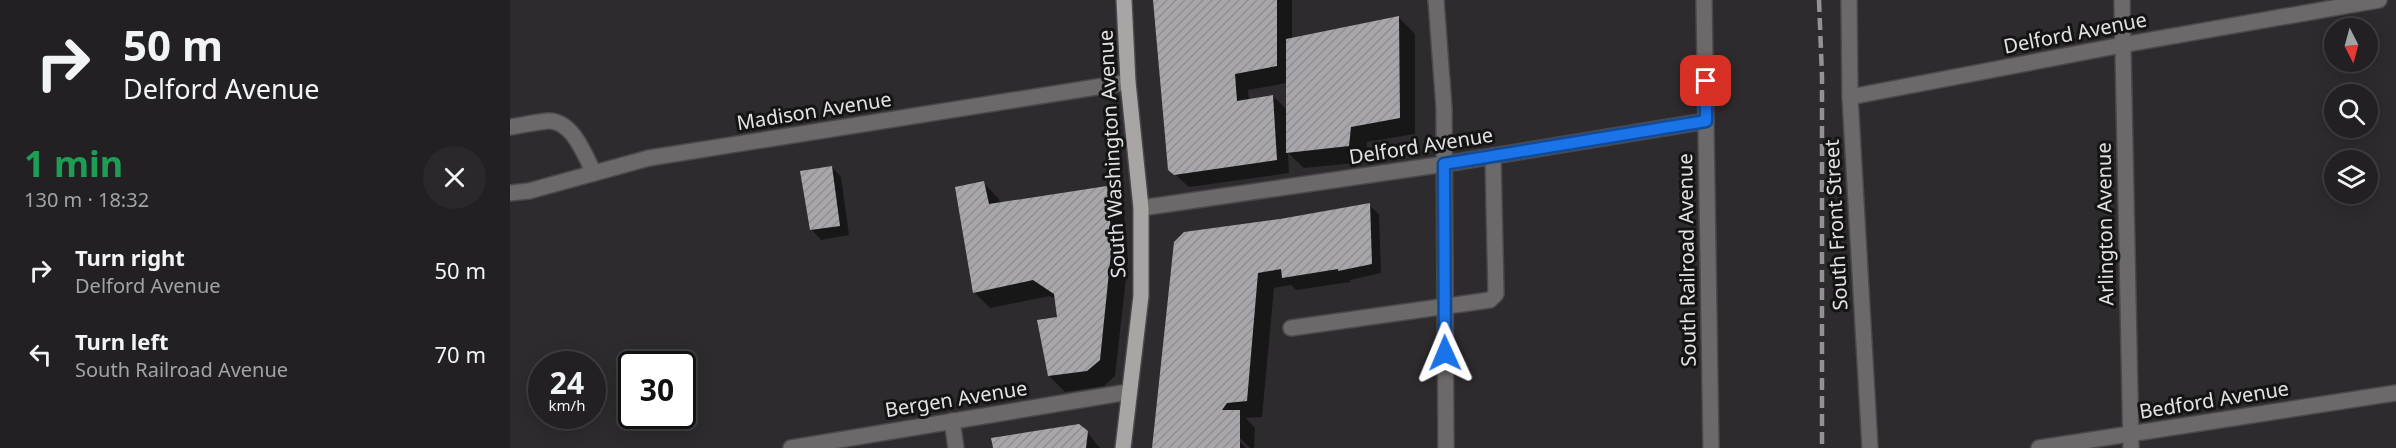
<!DOCTYPE html>
<meta charset="utf-8">
<style>
:root{--surface:#222022;--page:#2a282a;--text:#f1f3f6;--muted:#a2a3a5;--line:#3f3e40}
body{margin:0;font-family:"Noto Sans",sans-serif;background:var(--page);color:var(--text);height:100vh;display:flex;flex-direction:column;font-size:22px;white-space:nowrap}
*{box-sizing:border-box;margin:0}
p{font-size:20px;color:var(--muted)}
.icon{flex:none;width:33px;height:33px;fill:none;stroke:currentColor;stroke-width:2;stroke-linecap:round;stroke-linejoin:round}
.map{position:relative;flex:1;overflow:hidden}
.side{display:flex;flex-direction:column;background:var(--surface);width:510px}
.side>*{flex:none}
.banner{background:#222022;color:var(--text);overflow:hidden}
.needle{width:39px;rotate:174deg}
.tools{position:absolute;left:1814px;top:18px;display:grid;gap:12px}
.tools a{display:grid;place-items:center;width:54px;height:54px;border-radius:50%;background:var(--surface);box-shadow:0 3px 15px #0003,0 0 0 2px var(--line);font-size:30px}
.speed{position:absolute;left:18px;top:351px;display:flex;gap:12px;font-size:30px;font-weight:700;text-align:center}
.speed>*{display:grid;place-content:center;width:78px;height:78px;border-radius:50%;background:var(--surface);box-shadow:0 3px 15px #0003,0 0 0 2px var(--line);line-height:1}
.speed small{font-size:15px;font-weight:400}
.speed .limit{border:3px solid #111;border-radius:9px;background:#fff;color:#111}
.pin{position:absolute;display:grid;place-items:center;width:51px;height:51px;color:#fff;margin:-26px;border-radius:12px;box-shadow:0 3px 9px #0006}
.me{position:absolute;width:66px;margin:-33px;rotate:359deg;stroke-linejoin:round;filter:drop-shadow(0 0 4px #0008)}
.turn{display:flex;align-items:center;gap:21px;height:126px;padding:0 24px;font-size:27px}
.turn .icon{width:78px;height:78px;stroke-width:2.5}
.turn b{display:block;font-size:42px;line-height:51px}
.round{display:grid;place-items:center;flex:none;width:63px;height:63px;border-radius:32px;background:var(--page)}
.overview{display:flex;align-items:center;justify-content:space-between;height:102px;padding:0 24px}
h1{font-size:36px;font-weight:700;line-height:45px;color:#1e9e55}
ul{padding:0;list-style:none}
li{display:flex;align-items:center;gap:18px;height:84px;padding:0 24px}
li div{flex:1}
li b{display:block;font-size:22px}
li em{font-style:normal}
main{display:flex;flex:1;min-height:0}
.map>svg:first-child{display:block}
.shadow{fill:#0007;fill-rule:evenodd}
.building{fill:url(#building-hatch)}
.lines{fill:none;stroke-linecap:round;stroke-linejoin:round}
.service-casing{stroke:#4b484b;stroke-width:18}
.minor-casing{stroke:#4b484b;stroke-width:18}
.primary-casing{stroke:#4b484b;stroke-width:18}
.service{stroke:#6b6969;stroke-width:15}
.minor{stroke:#6b6969;stroke-width:15}
.primary{stroke:#aaa5a5;stroke-width:15}
.rail{stroke:#949194;stroke-width:4.5;stroke-dasharray:12 6;stroke-linecap:butt}
.route-casing{stroke:#114b97;stroke-width:15}
.route{stroke:#1a73e8;stroke-width:10}
.labels{text-anchor:middle;stroke-width:6;stroke-linejoin:round;paint-order:stroke}
.street-label{font-size:20px;fill:#e3e1e4;stroke:#151415}
</style>
<main>
<section class="side">
<div class="banner">
<div class="turn"><svg class="icon" aria-label="right" viewBox="0 0 24 24"><path d="M7 20v-9h11M14 6l5 5-5 5"/></svg><div><b>50 m</b>Delford Avenue</div></div>
</div>
<div class="overview"><div><h1>1 min</h1><p>130 m · 18:32</p></div><a class="round"><svg class="icon" aria-label="close" viewBox="0 0 24 24"><path d="M6 6l12 12M18 6L6 18"/></svg></a></div>
<ul>
<li><svg class="icon" aria-label="right" viewBox="0 0 24 24"><path d="M7 20v-9h11M14 6l5 5-5 5"/></svg><div><b>Turn right</b><p>Delford Avenue</p></div><em>50 m</em></li>
<li><svg class="icon" aria-label="left" viewBox="0 0 24 24"><path d="M17 20v-9H6M10 6l-5 5 5 5"/></svg><div><b>Turn left</b><p>South Railroad Avenue</p></div><em>70 m</em></li>
</ul>
</section>
<div class="map">
<svg width="1886" height="448" viewBox="0 0 1886 448">
<defs>
<pattern id="building-hatch" width="6" height="6" patternUnits="userSpaceOnUse" patternTransform="scale(1.5)"><rect width="6" height="6" fill="#a8a6aa"/><path d="M-1 1l2-2M0 6l6-6M5 7l2-2" fill="none" stroke="#8f8e90"/></pattern>
</defs>
<rect width="100%" height="100%" fill="#2e2b2e"/>
<g class="shadow">
<path d="M645,0H782V39L889,18L905,34V134L857,142L855,162L794,168L778,153L779,173L679,187L660,170ZM777,83L778,111L763,96L739,100L738,90Z"/>
<path d="M322,167L331,177L339,235L311,240L302,230Z"/>
<path d="M473,182L489,199L490,204L597,188L613,204L618,260L605,376L594,386L555,392L539,376L548,318L547,300L540,296L480,308L464,292Z"/>
<path d="M859,205L869,214L871,273L840,280V282L786,290L781,285L764,288L752,417L736,418L745,428L744,448H740L724,432L722,434L736,448H644L772,221Z"/>
<path d="M577,432L590,448H484Z"/>
</g>
<g class="building">
<path d="M643,0H767V66L725,74L727,101L763,95L767,160L664,175L658,170Z"/>
<path d="M889,16L890,118L841,127L839,146L776,153V39Z"/>
<path d="M322,166L330,226L300,230L290,171Z"/>
<path d="M474,181L479,204L597,186L602,243L590,360L577,371L538,376L527,320L547,317L544,294L523,280L463,293L445,187Z"/>
<path d="M860,203L862,264L828,271V269L772,278L771,269L748,273L737,401L717,403L712,410H730V448H642L664,242L674,232L770,219Z"/>
<path d="M569,424L578,431L576,448H483L481,438Z"/>
</g>
<g class="lines">
<g class="service-casing">
<g id="service">
<path d="M0,127C13,125 26,122 38,121C63,120 75,156 84,173"/>
<path d="M781,328L980,300L986,294L983,156"/>
<path d="M442,421L446,448"/>
</g>
</g>
<g class="minor-casing">
<g id="minor">
<path d="M926,0L934,108L936,448"/>
<path d="M1194,0L1201,448"/>
<path d="M1339,0L1340,97L1360,448"/>
<path d="M1612,0L1621,448"/>
<path d="M1340,97L1612,45L1869,0"/>
<path d="M0,193L19,191L139,158L618,82"/>
<path d="M631,208L935,164L1196,121"/>
<path d="M281,448L618,392"/>
<path d="M1529,448L1886,393"/>
</g>
</g>
<g class="primary-casing">
<path id="primary" d="M613,448L631,296V208L618,82L614,0"/>
</g>
<use href="#service" class="service"/>
<use href="#minor" class="minor"/>
<use href="#primary" class="primary"/>
<path class="rail" d="M1309,0L1312,76V448"/>
</g>
<g class="lines">
<g class="route-casing">
<path id="route" d="M935,353L934,164L1196,121V81"/>
</g>
<use href="#route" class="route"/>
</g>
<g class="labels">
<g class="street-label">
<text transform="translate(1565 33) rotate(-11)" y="7">Delford Avenue</text>
<text transform="translate(304 111) rotate(-9)" y="7">Madison Avenue</text>
<text transform="translate(911 146) rotate(-9)" y="7">Delford Avenue</text>
<text transform="translate(602 154) rotate(-93)" y="7">South Washington Avenue</text>
<text transform="translate(1595 224) rotate(-91)" y="7">Arlington Avenue</text>
<text transform="translate(1326 225) rotate(-93)" y="7">South Front Street</text>
<text transform="translate(1177 260) rotate(-91)" y="7">South Railroad Avenue</text>
<text transform="translate(446 399) rotate(-9)" y="7">Bergen Avenue</text>
<text transform="translate(1704 400) rotate(-9)" y="7">Bedford Avenue</text>
</g>
</g>
</svg>
<div class="tools">
<a><svg class="needle" viewBox="-14 -14 28 28"><path d="M0-13l5 13h-10z" fill="#e53935"/><path d="M0 13l5-13h-10z" fill="#a2a3a5"/></svg></a>
<a><svg class="icon" aria-label="search" viewBox="0 0 24 24"><circle cx="10" cy="10" r="6"/><path d="M15 15l6 6"/></svg></a>
<a><svg class="icon" aria-label="layers" viewBox="0 0 24 24"><path d="M12 4l9 5-9 5-9-5zM3 14l9 5 9-5"/></svg></a>
</div>
<div class="speed"><div>24<small>km/h</small></div><div class="limit">30</div></div>
<div class="pin" style="left:1196px;top:81px;background:#d93025"><svg class="icon" aria-label="arrive" viewBox="0 0 24 24"><path d="M6 21V4h12l-3 4 3 4H6"/></svg></div>
<svg class="me" style="left:935px;top:353px" viewBox="-20 -20 40 40"><path d="M0-17L14 15 0 8-14 15z" fill="#1a73e8" stroke="#fff" stroke-width="4"/></svg>
</div>
</main>
